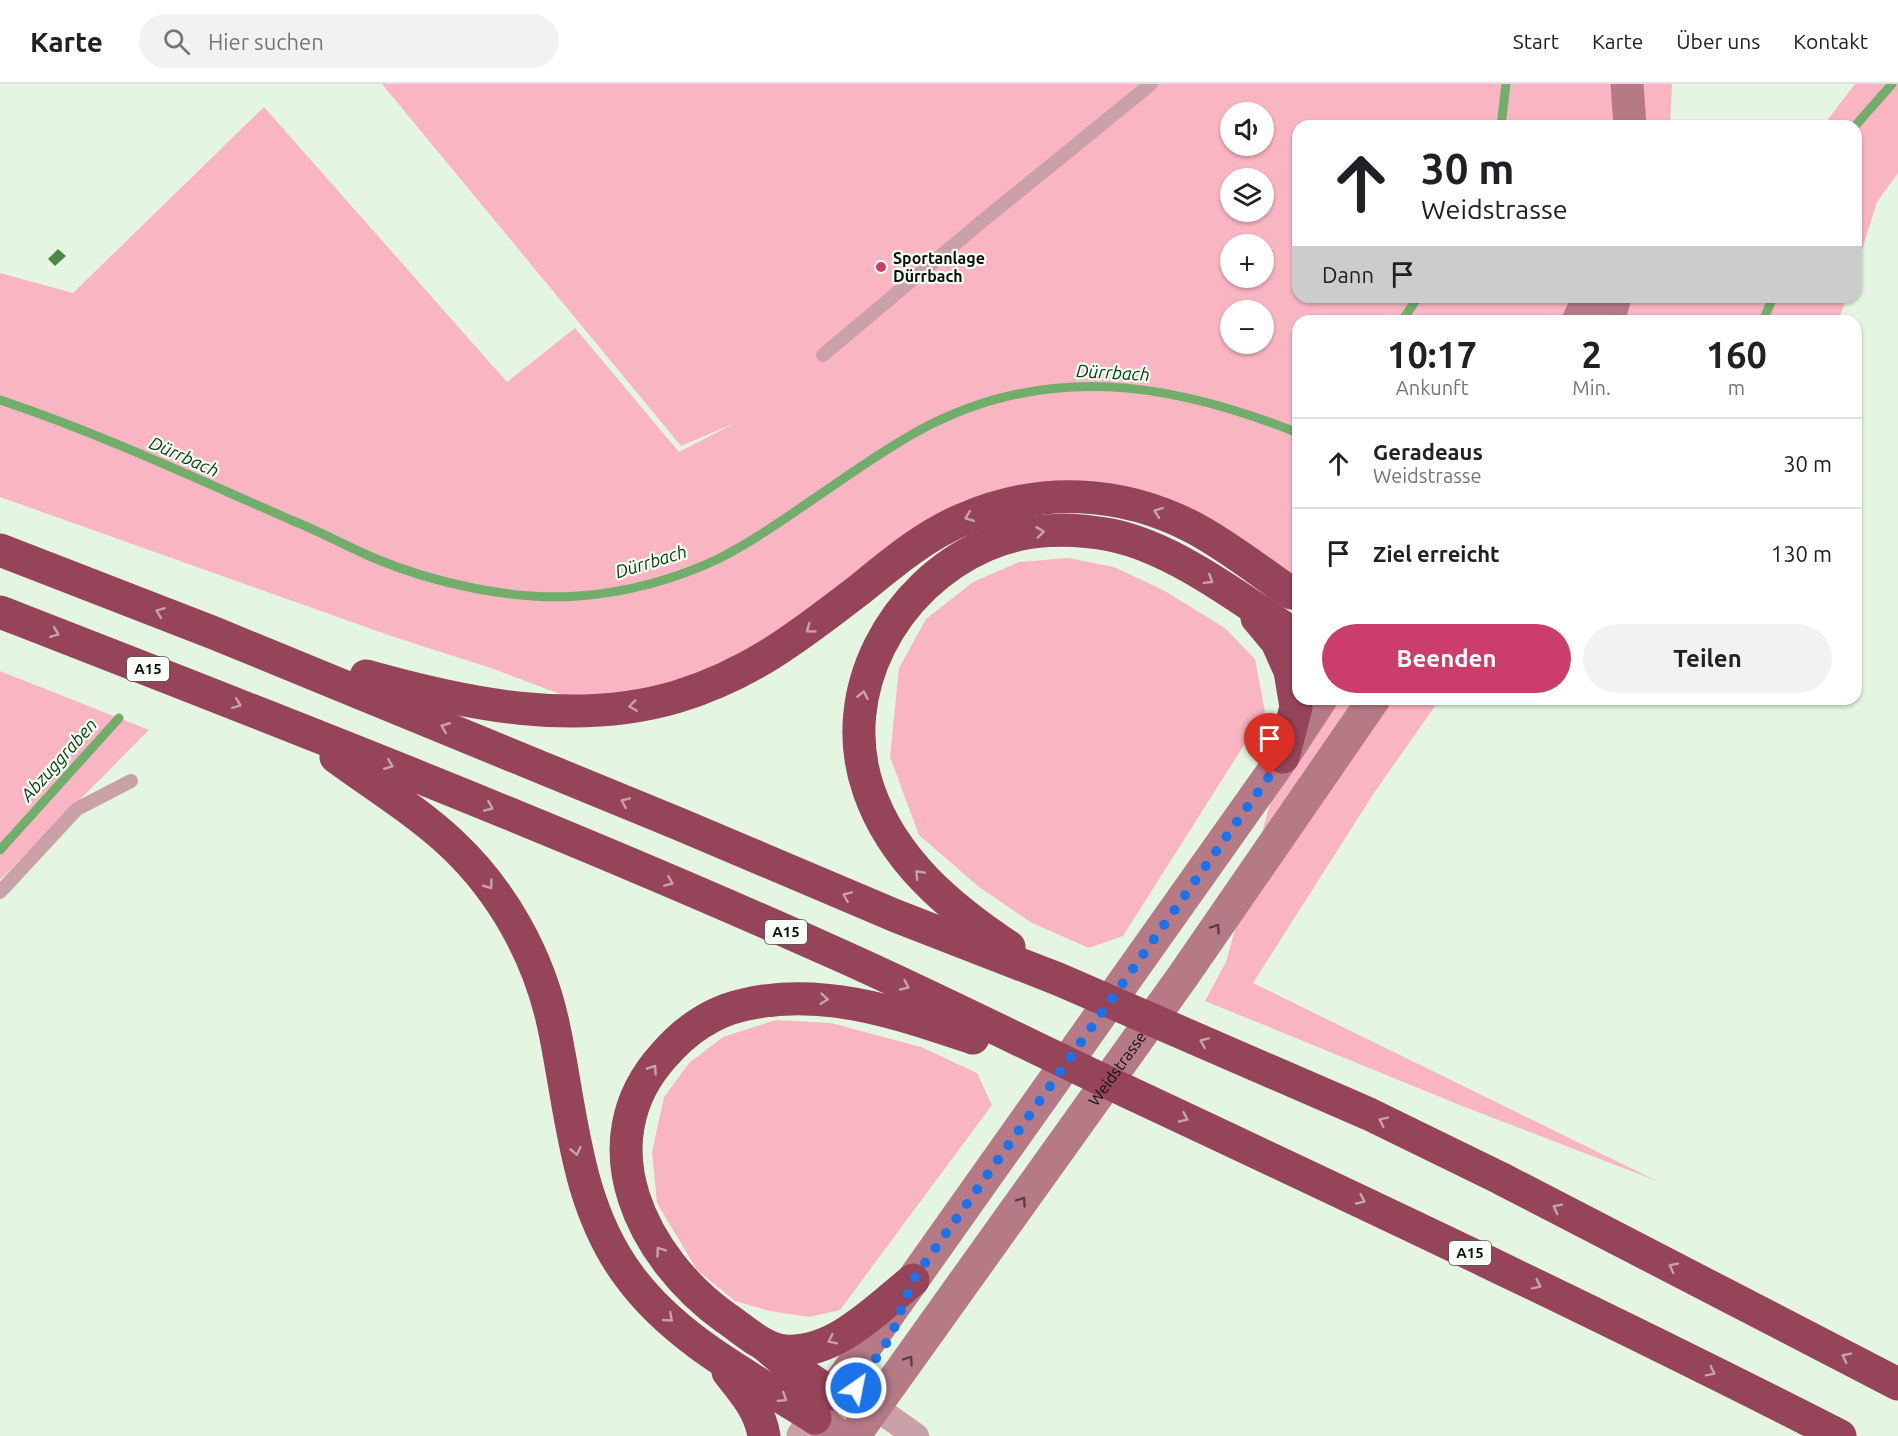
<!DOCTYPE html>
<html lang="de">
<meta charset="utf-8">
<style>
:root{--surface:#fff;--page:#f2f2f2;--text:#202124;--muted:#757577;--line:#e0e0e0;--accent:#cb3e6b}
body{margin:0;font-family:Ubuntu,sans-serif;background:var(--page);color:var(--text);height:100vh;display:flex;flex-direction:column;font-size:22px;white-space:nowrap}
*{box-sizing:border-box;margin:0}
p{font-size:20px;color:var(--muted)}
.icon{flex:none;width:33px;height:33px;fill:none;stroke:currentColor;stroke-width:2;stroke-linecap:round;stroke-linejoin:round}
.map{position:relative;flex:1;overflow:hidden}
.sheet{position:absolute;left:1292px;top:231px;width:570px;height:390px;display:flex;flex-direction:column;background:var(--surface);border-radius:18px;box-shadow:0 2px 4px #0004}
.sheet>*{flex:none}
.guide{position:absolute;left:1292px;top:36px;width:570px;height:183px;border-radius:18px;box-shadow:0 2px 4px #0004;background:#fff;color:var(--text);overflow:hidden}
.controls{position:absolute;left:1220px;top:18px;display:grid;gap:12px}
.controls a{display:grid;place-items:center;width:54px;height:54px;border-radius:50%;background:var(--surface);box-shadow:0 2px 4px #0004;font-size:30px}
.pin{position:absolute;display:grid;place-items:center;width:51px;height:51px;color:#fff;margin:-62px -26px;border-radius:50% 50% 50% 0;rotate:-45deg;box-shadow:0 0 6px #0007}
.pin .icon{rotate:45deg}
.me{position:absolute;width:66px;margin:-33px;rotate:33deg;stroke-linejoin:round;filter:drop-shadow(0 0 4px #0008)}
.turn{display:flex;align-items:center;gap:21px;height:126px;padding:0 30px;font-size:27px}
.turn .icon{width:78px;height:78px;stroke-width:2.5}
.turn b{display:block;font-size:42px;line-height:51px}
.then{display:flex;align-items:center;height:57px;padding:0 30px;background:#0003;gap:12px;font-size:22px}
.eta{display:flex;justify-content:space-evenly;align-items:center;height:102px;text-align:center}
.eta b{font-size:36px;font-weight:600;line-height:42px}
.primary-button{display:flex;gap:12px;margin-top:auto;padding:12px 30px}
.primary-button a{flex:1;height:69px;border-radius:36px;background:var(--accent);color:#fff;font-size:24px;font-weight:600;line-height:69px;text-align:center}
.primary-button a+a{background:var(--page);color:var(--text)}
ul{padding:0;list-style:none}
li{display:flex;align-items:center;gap:18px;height:90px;padding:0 30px;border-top:2px solid var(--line)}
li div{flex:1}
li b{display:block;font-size:22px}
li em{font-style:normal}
header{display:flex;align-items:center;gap:36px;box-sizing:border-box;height:84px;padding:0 30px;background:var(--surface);border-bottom:2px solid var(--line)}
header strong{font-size:28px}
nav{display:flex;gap:33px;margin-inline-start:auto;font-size:21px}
.search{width:420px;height:54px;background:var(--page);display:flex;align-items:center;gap:15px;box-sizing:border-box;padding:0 21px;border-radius:33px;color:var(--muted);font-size:22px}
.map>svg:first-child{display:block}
.green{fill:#fab5c3;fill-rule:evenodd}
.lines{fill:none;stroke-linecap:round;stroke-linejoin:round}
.stream{stroke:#71ae6c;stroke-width:9}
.building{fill:#4d8848}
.service{stroke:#cba1a9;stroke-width:14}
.minor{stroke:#cba1a9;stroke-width:26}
.tertiary{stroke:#cba1a9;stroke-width:33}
.secondary{stroke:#b67a87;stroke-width:33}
.motorway{stroke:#96445a;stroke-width:33}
.oneway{stroke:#c8a1aa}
.oneway2{stroke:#584042}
.route{stroke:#1a73e8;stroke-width:10;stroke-dasharray:0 18}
.poi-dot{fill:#cb3e6b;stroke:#fafefa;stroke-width:2}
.labels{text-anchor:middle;stroke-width:4.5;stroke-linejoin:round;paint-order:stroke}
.shield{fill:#fafefa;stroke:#535852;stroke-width:1.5}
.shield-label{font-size:15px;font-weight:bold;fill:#0b110a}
.poi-label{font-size:16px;font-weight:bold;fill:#0b110a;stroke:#fafefa;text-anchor:start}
.street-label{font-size:16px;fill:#0b110a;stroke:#fafefa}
.water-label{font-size:18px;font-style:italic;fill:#024601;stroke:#fafefa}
</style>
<header>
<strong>Karte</strong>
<div class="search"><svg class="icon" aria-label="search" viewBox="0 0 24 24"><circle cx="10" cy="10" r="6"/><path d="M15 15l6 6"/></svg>Hier suchen</div>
<nav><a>Start</a><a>Karte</a><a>Über uns</a><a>Kontakt</a></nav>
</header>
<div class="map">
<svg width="1898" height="1352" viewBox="0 0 1898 1352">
<rect width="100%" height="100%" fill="#e4f6e2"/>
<g class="green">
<path d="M382,0H1672L1670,42H1298V213H1847L1838,237H1298L1297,510L1180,437L1008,419L792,558L603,626L491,584L394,553L0,413V189L73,209L264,23L507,298L575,244L679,368L735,339L681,362ZM1230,28H1263V62H1230ZM1230,94H1263V128H1230ZM1230,160H1263V194H1230ZM1230,226H1263V260H1230Z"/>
<path d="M1855,0H1898V89L1877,118L1856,185V42H1823Z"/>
<path d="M1068,474L1114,483L1163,506L1225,544L1255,575L1265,628L1123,852L1089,864L1032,839L979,803L919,751L890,673L899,584L926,535L973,498L1019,478Z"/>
<path d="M0,587L149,646L0,796Z"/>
<path d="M1321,615H1440L1374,709L1253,899L1657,1097L1462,1022L1205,917L1226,878L1283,673Z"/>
<path d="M776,936L831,939L921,963L977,989L992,1021L840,1226L809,1233L770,1227L735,1217L697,1186L657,1119L652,1068L664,1013L689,979L723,953Z"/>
</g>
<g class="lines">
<g class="stream">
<path d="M1501,42L1506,0"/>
<path d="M1855,42L1892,0"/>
<path d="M1402,237L1418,213"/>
<path d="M1763,237L1773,213"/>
<path d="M0,316C99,349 195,394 291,436C319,447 346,462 374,474C433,499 514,517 578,512C625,509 677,495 720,474C751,458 780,438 809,418C845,394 881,367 920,346C1046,278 1171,298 1298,349"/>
<path d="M0,766L119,634"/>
</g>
</g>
<path class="building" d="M58,165L66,172L55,182L48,175Z"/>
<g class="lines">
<g class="service">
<path d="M823,271L980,139L1151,0"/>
<path d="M0,808L77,725L131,697"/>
</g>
<path class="minor" d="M832,1310L849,1322L875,1323L916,1352"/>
<path class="tertiary" d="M803,1352L815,1334"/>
<g class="secondary">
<path d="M1627,0L1630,42"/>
<path d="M1578,237L1590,213"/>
<path d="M1608,237L1615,213"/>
<path d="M840,1352L815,1334L1283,673L1321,615"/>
<path id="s1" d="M854,1352L1183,892L1374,615"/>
</g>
<g class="motorway">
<path d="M0,466L214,549L679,740L896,832L1058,895L1369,1030L1500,1094L1898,1300"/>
<path d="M0,528C280,637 561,746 835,869C934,913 1030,962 1128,1008C1367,1120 1605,1232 1840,1352"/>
<path d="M1257,534L1277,558L1290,587L1296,623L1283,673"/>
<path d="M366,592C465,620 574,643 676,613C751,590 798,553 859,506C891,480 925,451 964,435C1039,402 1122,406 1194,444C1228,462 1259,487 1291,509L1298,510"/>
<path d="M336,673C374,701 418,728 452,760C502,807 538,871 553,939C572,1026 574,1118 629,1192C676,1256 750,1293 815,1334"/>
<path d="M1009,863C949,823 893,776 869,707C834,608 894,501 986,461C1025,444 1071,443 1111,451C1175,464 1243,517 1298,553"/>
<path d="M913,1196C877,1225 835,1270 785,1267C763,1265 744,1246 726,1234C643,1175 584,1059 664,971C685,947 712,928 743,921C822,902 898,929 973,954"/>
<path d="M766,1262L786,1279L832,1310"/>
<path d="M728,1288C744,1308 760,1326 764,1352"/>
</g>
</g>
<defs><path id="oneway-chevron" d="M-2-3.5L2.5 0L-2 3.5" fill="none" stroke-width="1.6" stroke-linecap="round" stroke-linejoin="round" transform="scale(1.5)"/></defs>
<g class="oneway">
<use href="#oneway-chevron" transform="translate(1158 428) rotate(-160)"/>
<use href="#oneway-chevron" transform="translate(969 433) rotate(158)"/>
<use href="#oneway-chevron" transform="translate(1040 448) rotate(-7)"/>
<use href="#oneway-chevron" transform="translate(1209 496) rotate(32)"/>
<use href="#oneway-chevron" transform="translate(160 528) rotate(-159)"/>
<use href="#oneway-chevron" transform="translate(810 545) rotate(144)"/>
<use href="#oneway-chevron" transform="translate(55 549) rotate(21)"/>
<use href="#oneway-chevron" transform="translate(863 611) rotate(-79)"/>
<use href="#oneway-chevron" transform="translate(237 620) rotate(21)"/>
<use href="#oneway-chevron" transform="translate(633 622) rotate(172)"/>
<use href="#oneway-chevron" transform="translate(445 643) rotate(-158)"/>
<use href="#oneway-chevron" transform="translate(389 681) rotate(22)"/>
<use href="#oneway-chevron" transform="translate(625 718) rotate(-157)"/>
<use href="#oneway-chevron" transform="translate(489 723) rotate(23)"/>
<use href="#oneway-chevron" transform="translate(919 790) rotate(-133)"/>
<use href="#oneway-chevron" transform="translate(669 798) rotate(23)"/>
<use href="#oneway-chevron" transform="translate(489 801) rotate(53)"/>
<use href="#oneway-chevron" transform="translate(847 812) rotate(-157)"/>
<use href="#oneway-chevron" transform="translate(905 902) rotate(25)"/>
<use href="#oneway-chevron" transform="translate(824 915) rotate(5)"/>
<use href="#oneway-chevron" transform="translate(1204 958) rotate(-157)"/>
<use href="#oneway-chevron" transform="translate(653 985) rotate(-56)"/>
<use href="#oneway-chevron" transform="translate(1184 1034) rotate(25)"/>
<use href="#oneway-chevron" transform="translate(1383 1037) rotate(-154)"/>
<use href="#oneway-chevron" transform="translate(576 1067) rotate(78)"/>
<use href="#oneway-chevron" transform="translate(1361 1116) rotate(25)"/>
<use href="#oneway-chevron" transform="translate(1557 1124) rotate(-153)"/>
<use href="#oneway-chevron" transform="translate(660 1167) rotate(-126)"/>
<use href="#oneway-chevron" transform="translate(1673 1183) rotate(-153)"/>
<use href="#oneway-chevron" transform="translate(1537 1201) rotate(26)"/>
<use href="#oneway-chevron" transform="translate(669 1234) rotate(41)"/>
<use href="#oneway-chevron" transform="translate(832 1256) rotate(154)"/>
<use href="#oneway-chevron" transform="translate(1846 1273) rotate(-153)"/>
<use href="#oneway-chevron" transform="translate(1711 1288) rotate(26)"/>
<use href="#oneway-chevron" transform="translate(783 1314) rotate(32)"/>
</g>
<g class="oneway2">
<use href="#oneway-chevron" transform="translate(1216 844) rotate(-56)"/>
<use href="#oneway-chevron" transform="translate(1022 1117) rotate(-55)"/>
<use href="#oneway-chevron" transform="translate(909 1276) rotate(-55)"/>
</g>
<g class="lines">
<path class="route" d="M856,1304L891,1252L913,1196L1270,691"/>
</g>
<circle class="poi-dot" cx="881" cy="183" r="6"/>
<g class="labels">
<g class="shield">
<rect x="127" y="573" width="42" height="24" rx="4.5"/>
<rect x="765" y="836" width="42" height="24" rx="4.5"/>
<rect x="1449" y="1157" width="42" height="24" rx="4.5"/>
</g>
<g class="shield-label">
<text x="148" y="590">A15</text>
<text x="786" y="853">A15</text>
<text x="1470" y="1174">A15</text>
</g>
<g class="poi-label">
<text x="893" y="180">Sportanlage<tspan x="893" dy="18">Dürrbach</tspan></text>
</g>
<g class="street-label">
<text dy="6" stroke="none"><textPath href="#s1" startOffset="452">Weidstrasse</textPath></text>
</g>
<g class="water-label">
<text transform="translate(1113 289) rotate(3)" y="6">Dürrbach</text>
<text transform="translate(184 373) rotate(24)" y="6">Dürrbach</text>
<text transform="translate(651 478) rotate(-17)" y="6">Dürrbach</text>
<text transform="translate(59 676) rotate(-48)" y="6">Abzuggraben</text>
</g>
</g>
</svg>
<div class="controls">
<a><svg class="icon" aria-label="sound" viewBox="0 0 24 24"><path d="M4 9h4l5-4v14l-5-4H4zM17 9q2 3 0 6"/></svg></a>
<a><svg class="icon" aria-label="layers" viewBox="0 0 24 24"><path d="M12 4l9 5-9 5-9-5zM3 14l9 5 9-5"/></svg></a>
<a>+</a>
<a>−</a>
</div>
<div class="pin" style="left:1270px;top:691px;background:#d93025"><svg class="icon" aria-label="arrive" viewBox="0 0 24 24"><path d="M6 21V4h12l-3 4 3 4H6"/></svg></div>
<svg class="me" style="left:856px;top:1304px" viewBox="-20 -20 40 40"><circle r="17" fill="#1a73e8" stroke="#fff" stroke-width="3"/><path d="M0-11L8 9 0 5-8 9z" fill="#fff"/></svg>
<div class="guide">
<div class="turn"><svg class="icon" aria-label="ahead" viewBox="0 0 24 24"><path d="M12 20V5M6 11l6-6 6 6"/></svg><div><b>30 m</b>Weidstrasse</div></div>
<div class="then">Dann<svg class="icon" aria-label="arrive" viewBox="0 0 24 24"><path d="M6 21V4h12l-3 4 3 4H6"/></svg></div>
</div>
<section class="sheet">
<div class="eta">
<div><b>10:17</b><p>Ankunft</p></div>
<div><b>2</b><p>Min.</p></div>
<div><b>160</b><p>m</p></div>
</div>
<ul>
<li><svg class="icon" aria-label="ahead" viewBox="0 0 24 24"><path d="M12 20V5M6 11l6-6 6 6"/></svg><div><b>Geradeaus</b><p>Weidstrasse</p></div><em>30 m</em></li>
<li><svg class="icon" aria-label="arrive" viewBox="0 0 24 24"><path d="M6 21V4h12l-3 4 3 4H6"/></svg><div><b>Ziel erreicht</b></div><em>130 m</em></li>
</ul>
<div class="primary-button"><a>Beenden</a><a>Teilen</a></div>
</section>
</div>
